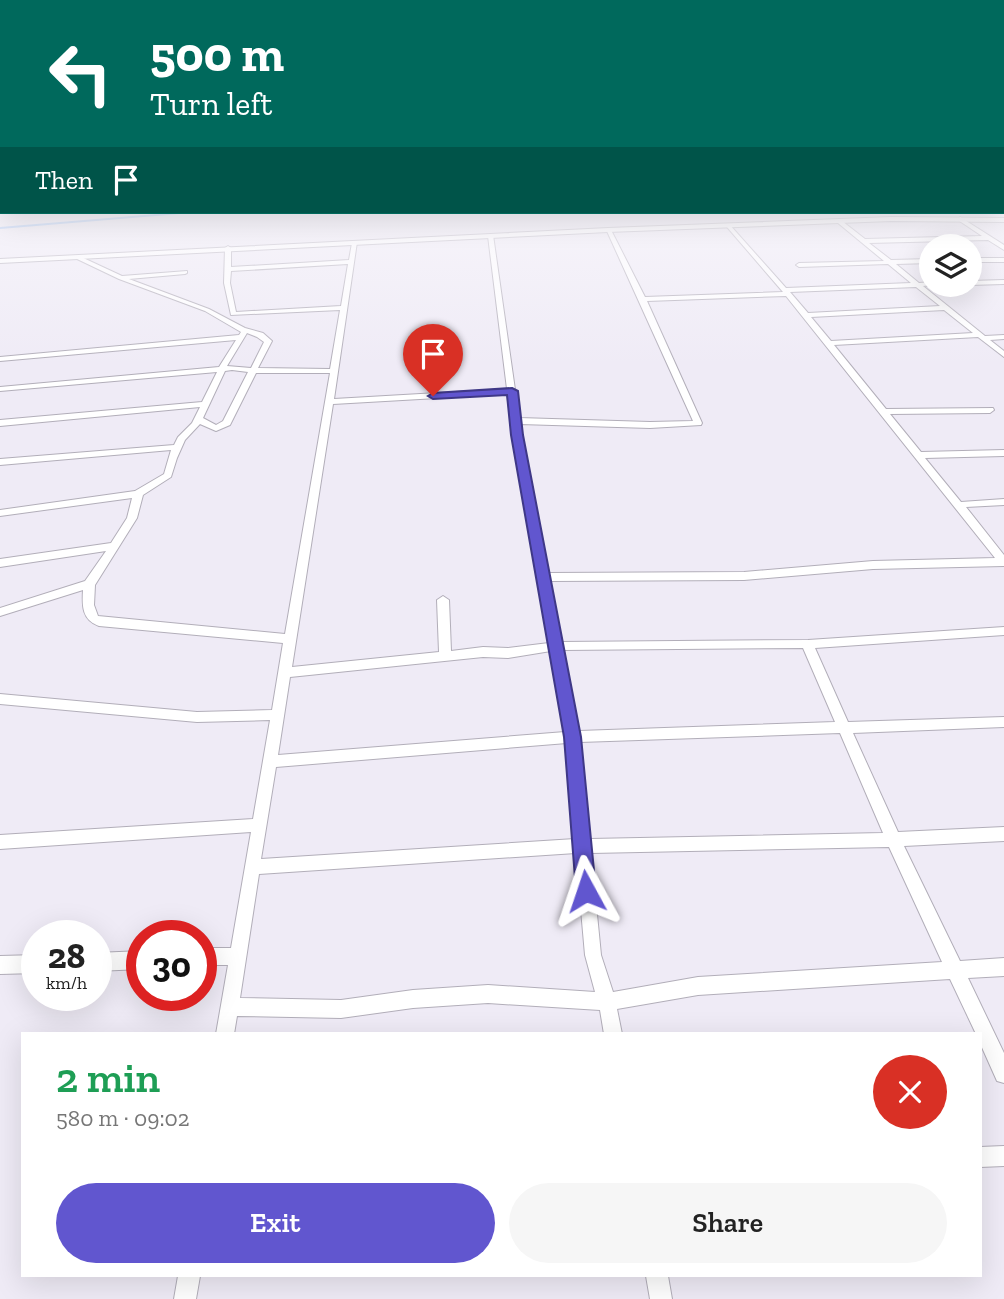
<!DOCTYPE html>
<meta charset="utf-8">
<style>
:root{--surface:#fff;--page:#f6f6f6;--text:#222;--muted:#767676;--accent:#6156cf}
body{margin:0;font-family:"Zilla Slab",serif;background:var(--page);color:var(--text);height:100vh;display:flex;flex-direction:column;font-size:26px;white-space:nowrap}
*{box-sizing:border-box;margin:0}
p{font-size:23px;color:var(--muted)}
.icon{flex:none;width:38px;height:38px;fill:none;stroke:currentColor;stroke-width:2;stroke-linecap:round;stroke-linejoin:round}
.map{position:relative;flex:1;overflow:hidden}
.drawer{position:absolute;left:21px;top:1032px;width:961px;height:245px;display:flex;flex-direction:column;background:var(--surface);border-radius:0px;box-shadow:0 7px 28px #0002}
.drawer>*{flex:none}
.hud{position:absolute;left:0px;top:0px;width:1004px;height:214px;box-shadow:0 7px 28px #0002;background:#00695c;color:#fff;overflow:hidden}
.tools{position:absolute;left:919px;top:234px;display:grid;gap:14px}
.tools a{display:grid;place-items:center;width:63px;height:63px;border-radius:50%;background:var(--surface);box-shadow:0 7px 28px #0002;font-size:35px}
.speed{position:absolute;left:21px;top:920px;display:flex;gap:14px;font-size:35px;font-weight:700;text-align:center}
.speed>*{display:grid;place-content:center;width:91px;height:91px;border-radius:50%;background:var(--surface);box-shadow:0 7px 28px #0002;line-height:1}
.speed small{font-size:18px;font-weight:400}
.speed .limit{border:10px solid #d22;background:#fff;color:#111}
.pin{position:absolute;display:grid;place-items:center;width:60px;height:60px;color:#fff;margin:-72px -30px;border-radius:50% 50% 50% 0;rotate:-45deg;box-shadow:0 0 7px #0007}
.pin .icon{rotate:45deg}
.me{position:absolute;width:77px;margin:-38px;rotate:355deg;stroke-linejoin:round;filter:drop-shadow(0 0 5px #0008)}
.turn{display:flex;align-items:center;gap:24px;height:147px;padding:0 35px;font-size:32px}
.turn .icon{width:91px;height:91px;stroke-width:2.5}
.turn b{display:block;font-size:49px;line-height:60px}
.then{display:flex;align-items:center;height:66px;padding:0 35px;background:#0003;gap:14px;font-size:26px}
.round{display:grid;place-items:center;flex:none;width:74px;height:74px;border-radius:37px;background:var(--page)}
.head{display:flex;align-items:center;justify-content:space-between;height:119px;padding:0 35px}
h1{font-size:42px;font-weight:600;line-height:52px;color:#1e9e55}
.cta{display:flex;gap:14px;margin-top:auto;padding:14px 35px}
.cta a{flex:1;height:80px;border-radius:42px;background:var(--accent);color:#fff;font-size:28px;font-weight:600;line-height:80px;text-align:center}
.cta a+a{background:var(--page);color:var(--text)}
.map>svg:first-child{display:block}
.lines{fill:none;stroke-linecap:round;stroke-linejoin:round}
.stream{stroke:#89b5f4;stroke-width:2}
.street-casing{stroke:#b2aeb9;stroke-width:2}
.secondary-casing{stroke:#b2aeb9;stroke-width:2}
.street{fill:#fff;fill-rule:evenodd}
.secondary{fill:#fff;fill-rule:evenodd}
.route{fill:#6156cf;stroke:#3f3887;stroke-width:2}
</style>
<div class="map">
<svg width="1004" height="1299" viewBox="0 0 1004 1299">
<rect width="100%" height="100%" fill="#efebf6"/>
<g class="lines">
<path class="stream" d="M0,228L192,212"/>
<g class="street-casing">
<g id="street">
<path d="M960,217L1004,245V250L988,240L869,243L891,260L931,259V263L896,264L919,283L931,282V285H933L923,286L985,336L1004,335V339L990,340L1004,351V357L978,337L834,345L886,409L993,408L994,410L990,413L890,414L921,452L1004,450V456L925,458L961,502L1004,499V505L966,507L1004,555V566L873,569L744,580L550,581L561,642L808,640L1004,627V635L815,648L848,722L1004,717V727L853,733L898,832L1004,827V841L904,846L960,961L1004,958V976L968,978L1004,1053V1083L997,1081L980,1043V1034H976L950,979L698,995L617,1009L622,1034H604L600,1010L488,1003L413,1008L341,1018L237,1016L234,1034H216L228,965H201V948H231L251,832L0,849V835L253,819L270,720L197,722L0,704V694L197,712L272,710L283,643L99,626C82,620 82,606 83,590L0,616V608L85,581L106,551L0,567V559L111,543L127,518L132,498L0,516V510L135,491L164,474L171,450L0,465V459L174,445L178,437L192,423L200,407L0,426V420L202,402L217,372L0,391V387L219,367L236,340L0,361V357L239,335L241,332L205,311L119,279L75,258V256H79L122,276L187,271V273L185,274L129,279L209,309L245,328L263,333L272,341L258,368L330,369L340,310L231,315L224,283L225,248L228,246L231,248V267L349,260L352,243L357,242L334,399L507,389L488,236L493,235L519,418L650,422L693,421L606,229L611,230L645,297L783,292L727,227L729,224L786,288L911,283L888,264L799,267L796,265L799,263L884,261L838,223V221H842L865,239L982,236L958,220ZM348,264L341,306L236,312L230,283L231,271ZM916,287L940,306L808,313L790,292ZM786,296L995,558L873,561L744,572L548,573L520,424L650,428L701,425L702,423L647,301ZM944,310L973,333L831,341L811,317ZM247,333L257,337L264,342L251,368L227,366ZM232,370L248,372L223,421L216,425L203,418L225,371ZM256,373H330L285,634L98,616L94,605L95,585L137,518L143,495L171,477L177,458L185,440L200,424L216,431L230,425ZM507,394L513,435L549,643L508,648L483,647L451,651L449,600L443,596L437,600L439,652L292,667L333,404ZM803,648L835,722L579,731L563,650ZM551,651L565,732L278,755L290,677L483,657L508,658ZM840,733L883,833L590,839L580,742ZM567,743L575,839L261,859L276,767ZM889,847L942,962L698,977L613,992L601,955L591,853ZM576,853L585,955L595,992L488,985L413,990L341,1000L240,998L259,874Z"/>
<rect x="970" y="258" width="34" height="4"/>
<path d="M1004,280V284L970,285V281Z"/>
<path d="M142,951V969L96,971V953Z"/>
<path d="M37,955V973L0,974V956Z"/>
<path d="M1004,1146V1166L980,1167V1147Z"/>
<path d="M178,1276H200L196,1299H174Z"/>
<path d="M646,1276H668L672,1299H650Z"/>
</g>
</g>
<g class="secondary-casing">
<path id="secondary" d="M891,217L1004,218V222L891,221L608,232L0,263V259L608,228Z"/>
</g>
<use href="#street" class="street"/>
<use href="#secondary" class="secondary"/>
</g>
<linearGradient id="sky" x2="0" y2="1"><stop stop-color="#82b4ed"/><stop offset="0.5" stop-color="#f8f6fb"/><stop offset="1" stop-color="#f8f6fb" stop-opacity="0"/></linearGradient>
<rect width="1004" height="366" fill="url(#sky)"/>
<path class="route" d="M512,388L518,391L523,435L581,737L596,891L593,898L586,901L579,898L576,891L564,737L511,435L507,395L433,399L428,396L433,393Z"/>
</svg>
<div class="tools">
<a><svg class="icon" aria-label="layers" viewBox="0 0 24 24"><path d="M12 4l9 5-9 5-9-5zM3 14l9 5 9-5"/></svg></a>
</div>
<div class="speed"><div>28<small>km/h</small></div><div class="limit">30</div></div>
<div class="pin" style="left:433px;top:396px;background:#d93025"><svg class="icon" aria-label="arrive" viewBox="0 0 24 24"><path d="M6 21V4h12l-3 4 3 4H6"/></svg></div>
<svg class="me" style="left:586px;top:891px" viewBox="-20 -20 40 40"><path d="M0-17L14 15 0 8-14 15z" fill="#6156cf" stroke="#fff" stroke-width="4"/></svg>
<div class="hud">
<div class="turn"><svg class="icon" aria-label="left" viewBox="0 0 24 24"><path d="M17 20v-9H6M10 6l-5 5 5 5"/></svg><div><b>500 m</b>Turn left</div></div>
<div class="then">Then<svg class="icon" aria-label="arrive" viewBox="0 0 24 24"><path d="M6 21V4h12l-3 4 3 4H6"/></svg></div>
</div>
<section class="drawer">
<div class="head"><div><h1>2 min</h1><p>580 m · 09:02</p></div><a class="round" style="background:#d93025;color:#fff"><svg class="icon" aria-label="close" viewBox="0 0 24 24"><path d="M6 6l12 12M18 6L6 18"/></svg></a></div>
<div class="cta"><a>Exit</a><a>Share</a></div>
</section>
</div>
